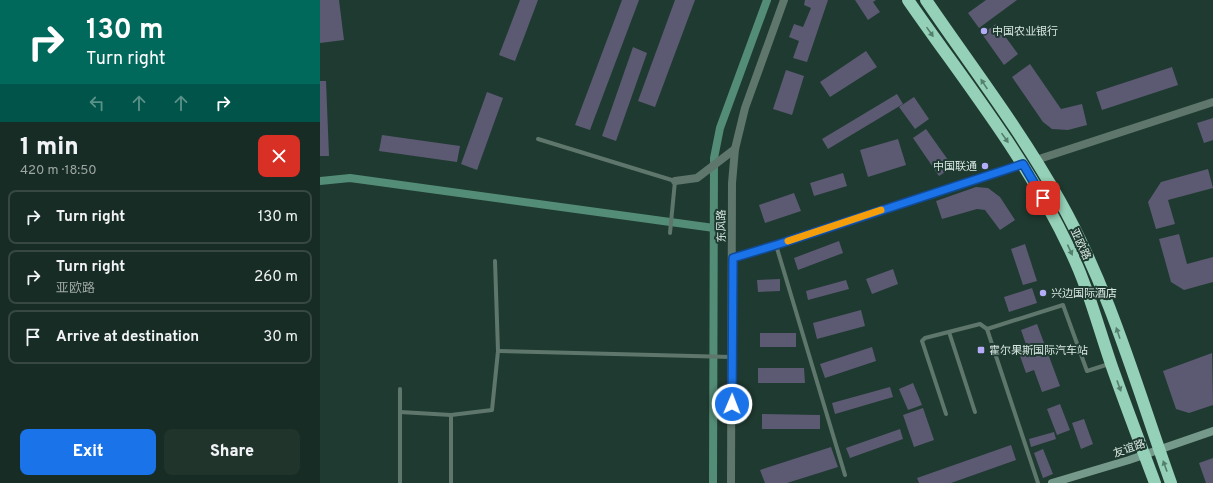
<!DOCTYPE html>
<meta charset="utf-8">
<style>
:root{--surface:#172c24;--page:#20342c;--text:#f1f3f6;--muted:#9ea7a6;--line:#364841;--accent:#1a73e8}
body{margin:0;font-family:Overpass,"Noto Sans SC",sans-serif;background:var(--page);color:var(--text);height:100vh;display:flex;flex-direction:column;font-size:15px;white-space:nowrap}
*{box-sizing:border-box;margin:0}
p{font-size:13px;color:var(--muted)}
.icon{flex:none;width:22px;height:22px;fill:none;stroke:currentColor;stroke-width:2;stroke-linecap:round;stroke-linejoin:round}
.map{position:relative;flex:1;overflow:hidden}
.drawer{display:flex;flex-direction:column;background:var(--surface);width:320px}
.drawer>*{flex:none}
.hud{background:#00695c;color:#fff;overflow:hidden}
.pin{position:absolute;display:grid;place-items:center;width:34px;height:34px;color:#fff;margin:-17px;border-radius:8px;box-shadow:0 2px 6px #0006}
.me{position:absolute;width:44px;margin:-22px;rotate:1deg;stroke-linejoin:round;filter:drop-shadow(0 0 3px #0008)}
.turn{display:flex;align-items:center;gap:14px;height:84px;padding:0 20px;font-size:18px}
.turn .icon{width:52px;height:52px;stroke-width:2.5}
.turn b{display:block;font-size:28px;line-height:34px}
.lanes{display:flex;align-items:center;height:38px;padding:0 20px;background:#0003;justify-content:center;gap:20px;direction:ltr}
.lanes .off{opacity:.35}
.round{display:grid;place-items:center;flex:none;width:42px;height:42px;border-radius:8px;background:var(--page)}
.head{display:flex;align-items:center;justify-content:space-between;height:68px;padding:0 20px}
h1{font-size:24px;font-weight:800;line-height:30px}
.cta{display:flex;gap:8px;margin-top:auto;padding:8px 20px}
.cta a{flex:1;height:46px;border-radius:8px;background:var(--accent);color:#fff;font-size:16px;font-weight:800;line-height:46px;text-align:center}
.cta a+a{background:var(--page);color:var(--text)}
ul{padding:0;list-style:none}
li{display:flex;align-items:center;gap:12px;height:54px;margin:0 8px 6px;padding:0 12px;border:2px solid var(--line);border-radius:8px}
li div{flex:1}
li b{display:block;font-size:15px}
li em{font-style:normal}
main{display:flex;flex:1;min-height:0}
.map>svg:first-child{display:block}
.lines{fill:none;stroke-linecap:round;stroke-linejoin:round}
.canal{stroke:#538c77;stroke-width:8}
.building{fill:#5c5a72}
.lane{stroke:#5e766c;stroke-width:4}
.street{stroke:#5e766c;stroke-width:8}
.secondary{stroke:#759a8b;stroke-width:8}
.highway{stroke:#95d0b8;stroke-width:12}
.oneway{fill:#547e6d}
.route-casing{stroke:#114b97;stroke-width:10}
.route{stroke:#1a73e8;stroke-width:7}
.slow{stroke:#f59e0b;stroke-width:7}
.poi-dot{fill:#b4acf9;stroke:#1f3a30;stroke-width:1.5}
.labels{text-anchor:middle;stroke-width:4;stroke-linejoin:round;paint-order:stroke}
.poi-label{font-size:11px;fill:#d9e9e2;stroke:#1f3a30;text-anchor:start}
.street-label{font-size:11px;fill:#d9e9e2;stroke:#1f3a30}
</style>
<main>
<section class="drawer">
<div class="hud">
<div class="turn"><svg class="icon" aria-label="right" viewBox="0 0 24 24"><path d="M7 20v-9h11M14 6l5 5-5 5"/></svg><div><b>130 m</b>Turn right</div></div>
<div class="lanes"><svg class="icon off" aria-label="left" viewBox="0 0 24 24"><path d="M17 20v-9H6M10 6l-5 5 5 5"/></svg><svg class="icon off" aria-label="ahead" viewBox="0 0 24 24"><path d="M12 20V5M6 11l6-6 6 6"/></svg><svg class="icon off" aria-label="ahead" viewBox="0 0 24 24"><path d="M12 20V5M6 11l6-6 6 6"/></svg><svg class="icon" aria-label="right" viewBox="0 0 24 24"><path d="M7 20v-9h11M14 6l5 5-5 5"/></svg></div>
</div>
<div class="head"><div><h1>1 min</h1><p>420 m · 18:50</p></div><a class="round" style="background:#d93025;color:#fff"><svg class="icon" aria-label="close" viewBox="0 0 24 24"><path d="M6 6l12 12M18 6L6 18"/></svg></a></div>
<ul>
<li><svg class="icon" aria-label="right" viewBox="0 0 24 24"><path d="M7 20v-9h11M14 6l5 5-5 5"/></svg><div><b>Turn right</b></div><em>130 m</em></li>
<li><svg class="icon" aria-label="right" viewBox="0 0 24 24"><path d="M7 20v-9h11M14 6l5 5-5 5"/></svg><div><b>Turn right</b><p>亚欧路</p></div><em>260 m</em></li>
<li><svg class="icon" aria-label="arrive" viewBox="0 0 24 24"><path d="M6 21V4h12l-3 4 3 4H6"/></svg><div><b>Arrive at destination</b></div><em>30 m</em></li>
</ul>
<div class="cta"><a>Exit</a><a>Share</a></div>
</section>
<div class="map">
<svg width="893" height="483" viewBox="0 0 893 483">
<rect width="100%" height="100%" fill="#1f3a30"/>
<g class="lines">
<g class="canal">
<path d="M0,181L30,178L394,228"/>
<path d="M393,483L394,158L400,128L447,0"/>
</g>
</g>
<g class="building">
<path d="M0,0H19L24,40L0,43Z"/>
<path d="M200,0H218L195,61L179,55Z"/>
<path d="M302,0H319L270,130L255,125Z"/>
<path d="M355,0H375L335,107L318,101Z"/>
<path d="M485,0H508L487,62L473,58L479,41L469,37L474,24L483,27L491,8L484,5Z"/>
<path d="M535,0H556L553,2L560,12L548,20Z"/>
<path d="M666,0H697L659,28L648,13Z"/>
<path d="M676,24L698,54L684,65L662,34Z"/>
<path d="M313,47L327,53L296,141L282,136Z"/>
<path d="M546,51L557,67L510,97L500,82Z"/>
<path d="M710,64L741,109L762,104L767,125L748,130L732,129L723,122L692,77Z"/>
<path d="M852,67L858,85L782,110L776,92Z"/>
<path d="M466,70L484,76L472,115L453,109Z"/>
<path d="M0,81H6L9,156H0Z"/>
<path d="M167,92L183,98L157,170L141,164Z"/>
<path d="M577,94L583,104L508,149L502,139Z"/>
<path d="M594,97L609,119L595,129L579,107Z"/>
<path d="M893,118V140L884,143L877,123Z"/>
<path d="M606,129L633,167L619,176L593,138Z"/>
<path d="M62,135L140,146L137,162L59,151Z"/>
<path d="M578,139L586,165L548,177L540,150Z"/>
<path d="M888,169L893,188L848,200L855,224L836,229L828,202L841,182Z"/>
<path d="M523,173L527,186L494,196L490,183Z"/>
<path d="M656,187L668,188L680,197L695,220L680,230L665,210L657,209L622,219L616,201Z"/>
<path d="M474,193L481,211L445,223L439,205Z"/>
<path d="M859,234L867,264L893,257V282L864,290L851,282L839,239Z"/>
<path d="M519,241L523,253L478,270L474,258Z"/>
<path d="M705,244L717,281L703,285L691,249Z"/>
<path d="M573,269L578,284L552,294L546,279Z"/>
<path d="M460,279V291L438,292L437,280Z"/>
<path d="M526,280L529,289L488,300L486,291Z"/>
<path d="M712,288L717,303L689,312L684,297Z"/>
<path d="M541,310L545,326L497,339L493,323Z"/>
<path d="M717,324L740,386L722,392L714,370L706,373L700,356L709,353L701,330Z"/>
<rect x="440" y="333" width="36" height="14"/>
<path d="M552,347L556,361L505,378L500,364Z"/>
<path d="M892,353L893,405L869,413L856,409L843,371Z"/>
<path d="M438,368H484L485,383H438Z"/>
<path d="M593,383L602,405L588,410L579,389Z"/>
<path d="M570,387L573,397L515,414L512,403Z"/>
<path d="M740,404L750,430L737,435L727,409Z"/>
<path d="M603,408L614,440L594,447L583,415Z"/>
<path d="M442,414L500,415V429H442Z"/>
<path d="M764,419L773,444L761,449L752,423Z"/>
<path d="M580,429L583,439L530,458L526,448Z"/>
<path d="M734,432L736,439L711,447L709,439Z"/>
<path d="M691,445L696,460L631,483H599L597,478Z"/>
<path d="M511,447L518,467L467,483H445L440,470Z"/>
<path d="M723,449L733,474L723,478L714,453Z"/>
<path d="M893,458V483H886L879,463Z"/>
</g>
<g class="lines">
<g class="lane">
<path d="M218,139L355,181L350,233"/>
<path d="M456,245L525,475"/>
<path d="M667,329L743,305L767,371L789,364"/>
<path d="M629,332L655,412"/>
<path d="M178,351L411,357"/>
<path d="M80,412L131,415L172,410L178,351L175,261"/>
<path d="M626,414L602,341L605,338L660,324L667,329L718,483"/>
<path d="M131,415V483"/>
<path d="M80,483V389"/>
</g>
<g class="street">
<path d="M716,160L893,102"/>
<path d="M355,181L377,178L415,149"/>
<path d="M413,258L456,245L703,164"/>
<path d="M411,483L412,183L415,149L425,108L464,0"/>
</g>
<path class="secondary" d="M732,483L809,460L893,431"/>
<g class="highway">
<path d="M588,0C644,81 708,160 750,250C768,287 778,326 791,364C805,404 820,443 835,483"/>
<path d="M606,0C651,66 701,131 740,201C790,290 817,388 851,483"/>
</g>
</g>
<defs><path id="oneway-solid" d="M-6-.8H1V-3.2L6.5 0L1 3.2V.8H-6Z"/></defs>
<g class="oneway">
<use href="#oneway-solid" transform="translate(610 32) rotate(55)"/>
<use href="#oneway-solid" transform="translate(664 84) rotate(-124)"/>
<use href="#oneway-solid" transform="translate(685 138) rotate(55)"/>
<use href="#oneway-solid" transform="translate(750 250) rotate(65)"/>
<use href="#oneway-solid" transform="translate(798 333) rotate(-109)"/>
<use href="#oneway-solid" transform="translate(799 386) rotate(70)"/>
<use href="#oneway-solid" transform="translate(845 466) rotate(-110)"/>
</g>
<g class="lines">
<g class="route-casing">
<path id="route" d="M412,404L413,258L456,245L703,164L723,198"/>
</g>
<use href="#route" class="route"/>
<path class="slow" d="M468,241L561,210"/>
</g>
<g class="poi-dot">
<circle cx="664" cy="31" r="4"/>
<circle cx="665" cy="166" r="4"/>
<circle cx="723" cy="293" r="4"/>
<rect x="657" y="346" width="8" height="8" rx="2"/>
</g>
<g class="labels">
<g class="poi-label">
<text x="672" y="35">中国农业银行</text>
<text x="657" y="170" text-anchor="end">中国联通</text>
<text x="731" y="297">兴边国际酒店</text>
<text x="669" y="354">霍尔果斯国际汽车站</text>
</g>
<g class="street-label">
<text transform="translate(401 226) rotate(-91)" y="4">东风路</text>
<text transform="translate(761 244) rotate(65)" y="4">亚欧路</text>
<text transform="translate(809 448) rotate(-19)" y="4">友谊路</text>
</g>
</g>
</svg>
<div class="pin" style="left:723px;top:198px;background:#d93025"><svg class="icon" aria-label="arrive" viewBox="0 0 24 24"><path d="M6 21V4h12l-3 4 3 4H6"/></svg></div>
<svg class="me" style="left:412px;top:404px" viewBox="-20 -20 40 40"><circle r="17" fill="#1a73e8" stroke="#fff" stroke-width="3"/><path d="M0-11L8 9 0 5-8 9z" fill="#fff"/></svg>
</div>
</main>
